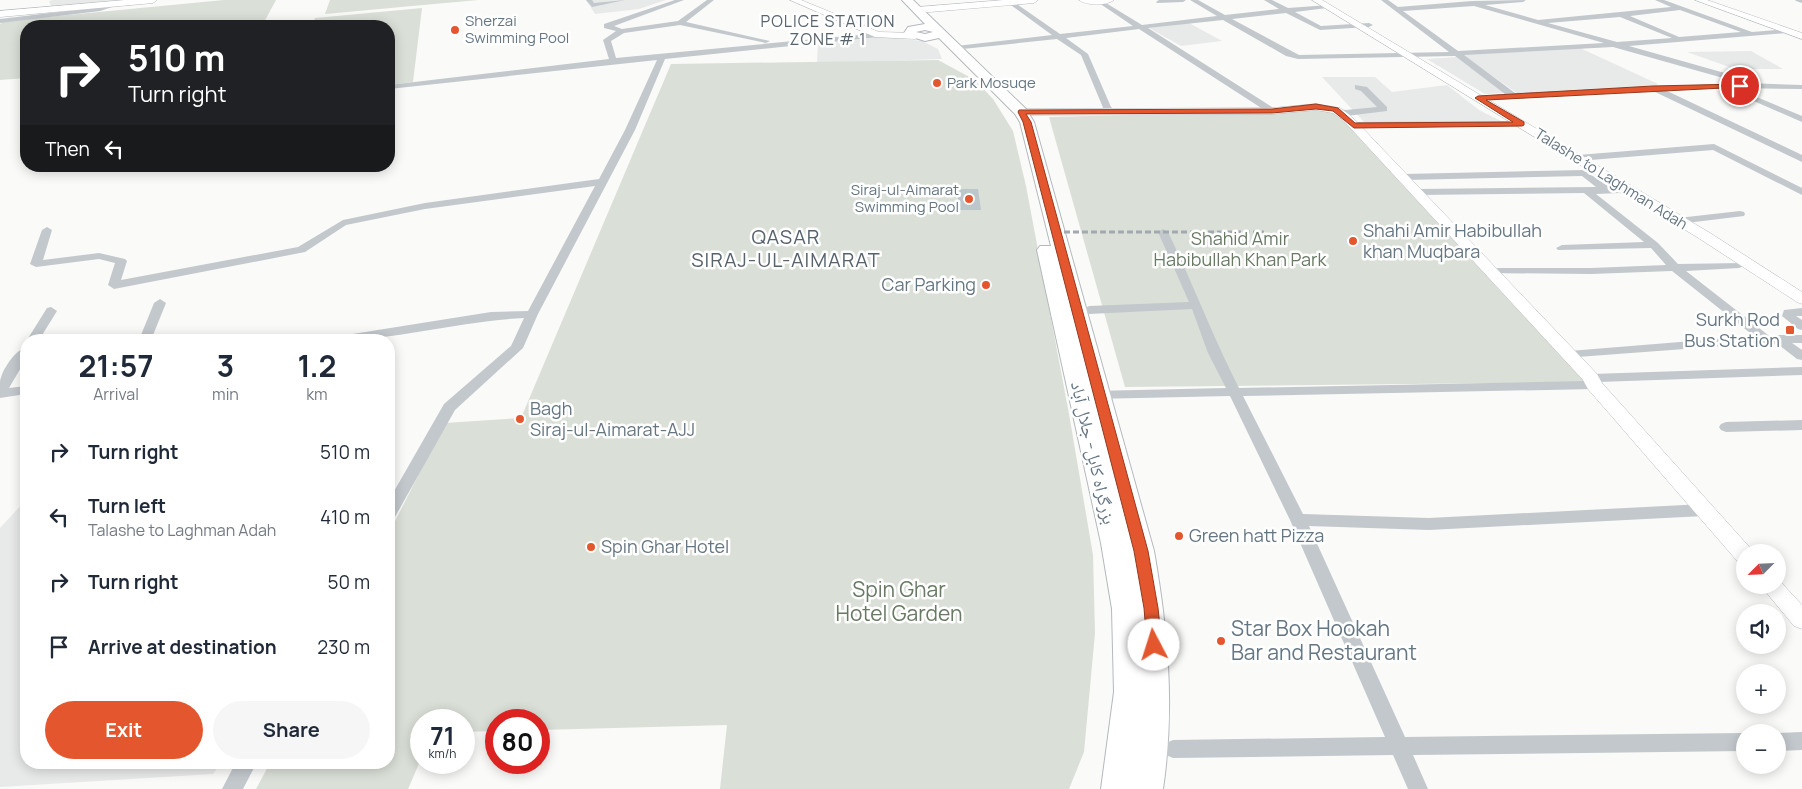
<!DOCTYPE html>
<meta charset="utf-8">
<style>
:root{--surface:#fff;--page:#f6f6f7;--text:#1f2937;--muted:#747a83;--accent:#e4572e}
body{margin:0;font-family:Manrope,"Noto Naskh Arabic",sans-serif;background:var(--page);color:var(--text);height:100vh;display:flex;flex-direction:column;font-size:19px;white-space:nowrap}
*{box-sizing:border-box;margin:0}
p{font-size:16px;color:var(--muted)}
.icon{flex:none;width:28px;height:28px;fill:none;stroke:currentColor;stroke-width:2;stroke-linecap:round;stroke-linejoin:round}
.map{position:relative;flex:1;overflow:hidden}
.sheet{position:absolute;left:20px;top:334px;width:375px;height:435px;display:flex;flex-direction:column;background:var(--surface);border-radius:20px;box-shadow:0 2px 12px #0003}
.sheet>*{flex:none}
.hud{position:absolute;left:20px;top:20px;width:375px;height:152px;border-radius:20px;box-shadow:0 2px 12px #0003;background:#202124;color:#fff;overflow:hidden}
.needle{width:32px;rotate:246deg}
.controls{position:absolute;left:1736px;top:544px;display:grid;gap:10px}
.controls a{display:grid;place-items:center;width:50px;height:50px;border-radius:50%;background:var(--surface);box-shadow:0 2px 12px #0003;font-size:25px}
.speed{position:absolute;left:410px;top:709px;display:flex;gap:10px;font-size:25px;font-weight:700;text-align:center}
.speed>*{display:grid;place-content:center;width:65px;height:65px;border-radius:50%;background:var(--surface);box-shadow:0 2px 12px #0003;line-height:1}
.speed small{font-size:12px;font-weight:400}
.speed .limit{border:8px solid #d22;background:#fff;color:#111}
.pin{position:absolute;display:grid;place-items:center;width:42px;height:42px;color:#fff;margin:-21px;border:2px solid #fff;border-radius:50%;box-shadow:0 1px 5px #0007}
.me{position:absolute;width:55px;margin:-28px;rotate:355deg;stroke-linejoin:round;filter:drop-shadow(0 0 4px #0008)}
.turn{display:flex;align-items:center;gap:18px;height:105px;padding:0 25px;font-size:22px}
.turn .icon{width:65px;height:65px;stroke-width:2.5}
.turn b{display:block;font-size:35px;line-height:42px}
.then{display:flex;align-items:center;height:48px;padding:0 25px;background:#0003;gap:10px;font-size:19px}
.eta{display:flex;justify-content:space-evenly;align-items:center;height:85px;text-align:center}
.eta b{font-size:30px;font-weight:700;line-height:35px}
.action{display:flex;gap:10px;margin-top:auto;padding:10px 25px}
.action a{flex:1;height:58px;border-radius:30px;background:var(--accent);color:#fff;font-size:20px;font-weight:700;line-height:58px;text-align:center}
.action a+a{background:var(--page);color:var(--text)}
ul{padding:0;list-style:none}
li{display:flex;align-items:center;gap:15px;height:65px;padding:0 25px}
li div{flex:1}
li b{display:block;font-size:19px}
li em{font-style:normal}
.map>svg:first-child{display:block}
.built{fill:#e8e9e9}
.green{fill:#dadfd7}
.water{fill:#bbc7cb}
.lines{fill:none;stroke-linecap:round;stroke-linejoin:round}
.major-casing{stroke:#b5babe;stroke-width:1}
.highway-casing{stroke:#b4b9bd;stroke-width:2}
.minor{fill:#c3c8cc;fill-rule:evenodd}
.major{fill:#fff;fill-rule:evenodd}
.highway{fill:#fff;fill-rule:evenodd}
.rail{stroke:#a2aab0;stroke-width:3;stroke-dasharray:6 3;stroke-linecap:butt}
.route{fill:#e4572e;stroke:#94391e}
.poi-dot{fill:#e4572e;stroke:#fff;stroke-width:2}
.labels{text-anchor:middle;stroke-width:5;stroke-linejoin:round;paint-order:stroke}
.far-poi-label{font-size:15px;fill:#657683;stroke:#fff;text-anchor:start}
.far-street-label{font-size:15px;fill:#657683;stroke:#fff}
.far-quarter-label{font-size:16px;letter-spacing:1px;fill:#57646e;stroke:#fff}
.poi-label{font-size:18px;fill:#657683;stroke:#fff;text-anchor:start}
.park-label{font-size:18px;fill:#687a64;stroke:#fff}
.street-label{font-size:18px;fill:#657683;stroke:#fff}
.quarter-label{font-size:20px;letter-spacing:1px;fill:#57646e;stroke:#fff}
.near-park-label{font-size:21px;fill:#687a64;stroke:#fff}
.near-poi-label{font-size:21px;fill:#657683;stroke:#fff;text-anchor:start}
</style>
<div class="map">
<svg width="1802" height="789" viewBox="0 0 1802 789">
<rect width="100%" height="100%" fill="#fafaf8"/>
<g class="built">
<path d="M53,0H122L51,6L49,1Z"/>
<path d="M586,0H666L639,9L595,14Z"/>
<path d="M1189,23L1222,41L1181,46L1149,28Z"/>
<path d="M872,36L922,41L938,49L942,59L817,63L818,43Z"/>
<path d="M1580,48L1658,84L1655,86L1517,93L1461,54Z"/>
<path d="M1751,51L1783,69H1735L1687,52Z"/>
<path d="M1456,57L1506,93L1485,94L1427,59Z"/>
<path d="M1322,77H1375L1392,92L1447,85L1479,110L1505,123H1365Z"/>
<path d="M26,500V762L221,763L213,774L0,787V528Z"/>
</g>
<g class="green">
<path d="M224,0H276L262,26H26V78L0,80V24L5,21Z"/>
<path d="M330,0H478L325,14Z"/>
<path d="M422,8L413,82L389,85V26H312L315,18Z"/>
<path d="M938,60L975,80L993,99L1013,131L1026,186L1069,414L1093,555L1095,633L1084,752L1069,789H720L727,725L539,730V720H496V731L464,732V720H421V759L408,789H256L270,763L389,762V533L445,423L521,418L671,64Z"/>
<path d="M1334,110L1590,382L1125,387L1049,117Z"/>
</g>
<path class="water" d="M957,189H978L981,210H959Z"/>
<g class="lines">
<g class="major-casing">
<g id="major">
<path d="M125,0H157L153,3L0,17V11Z"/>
<path d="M790,0H801L879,32L915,33L920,36L915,39L875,37Z"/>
<path d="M1004,0H1038L1034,3L918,13L914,10L918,7Z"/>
<path d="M1079,0H1114C1106,6 1087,6 1079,0Z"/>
<path d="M1312,0H1322L1710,233L1802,292V304L1797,302L1700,239Z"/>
<path d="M1695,0H1707L1802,33V39Z"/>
<path d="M1316,104L1340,108L1351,116L1597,374L1602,383L1752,550L1754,552H1745V564L1738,562L1588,389L1583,380L1343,120L1333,113L1316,110L1272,114L1021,115L1015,112L1021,109L1272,108Z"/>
<path d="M1778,579L1802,605V629L1794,626L1760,585H1778Z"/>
</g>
</g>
<g class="highway-casing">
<path id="highway" d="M902,0H913L1026,109L1034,122L1154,551C1168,631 1175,708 1163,789H1101L1114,692L1112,609L1101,543L1037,250L1040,246H1051L1020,122L1015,114L939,38L925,41L906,35L904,33L908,27L925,24ZM925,30L933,32L925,34L916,32Z"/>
</g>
<g class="minor">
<path d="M586,0H592L594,3L625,0L592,7Z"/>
<path d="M675,0H684L614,26L622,29L678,21L707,0H714L686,22L770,41L766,43L680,25L624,33L611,41L616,58L878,33L882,35L878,37L665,59L635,130L538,314L523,348L455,410L395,517L389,519V500L444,404L511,346L524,318C460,321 398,340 334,340L340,336L491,312L528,311L595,186L425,209L346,225L305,252L114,289L108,285L115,263L99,259L36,267L30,264L42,230L47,227L52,230L43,260L99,253L125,259L127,261L121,280L298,247L343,220L425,203L599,179L625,130L657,60L389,89V85L609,59L603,40L616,31L604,28V24Z"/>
<path d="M1004,0H1011L1060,34L1133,26L1099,3L1098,2L1101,0L1142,25L1217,16L1190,0H1198L1225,15L1279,9L1264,0H1272L1288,8L1329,5V7L1327,8L1295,12L1321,26L1369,23L1373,25L1369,27L1320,30L1286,13L1232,19L1299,55L1449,52L1381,0H1388L1398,7L1472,1L1526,0L1523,2L1485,5L1538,20L1671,7L1655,0H1664L1752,32L1789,29L1790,31L1786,33L1629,46L1746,79V83L1802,85V89L1735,88L1802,116V122L1724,88L1665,90L1802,155V162L1653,91L1478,101L1475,100V96L1505,94L1455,56L1298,59L1286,56L1223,20L1148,28L1275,109V113H1269L1139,29L1066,38L1088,54L1111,107L1115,110L1108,113L1104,110L1081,55L1057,39L953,50V46H956L1052,35ZM1474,6L1604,43L1458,51L1403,11ZM1680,10L1741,32L1679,37L1630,16ZM1620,17L1672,38L1617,42L1548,23ZM1613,47L1741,83L1515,93L1464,55Z"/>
<path d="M1159,0H1186L1183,2L1157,3L1156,2Z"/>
<path d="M1795,0H1802V3L1796,1Z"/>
<path d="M119,1L121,2V4L100,11L0,23V19L99,7Z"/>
<path d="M1355,85L1367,87L1387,107V111L1346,116L1333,112V108L1346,110L1377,107L1361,91L1355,89Z"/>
<path d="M1522,121L1526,124L1525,126L1353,128L1349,125L1353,122Z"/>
<path d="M1714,144L1802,188V195L1713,150L1578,161L1573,158L1578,155Z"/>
<path d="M1584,170L1609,187H1619L1639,192L1640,194L1635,197L1619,193L1596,194L1658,243L1678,264L1743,263L1745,265L1739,268L1686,271L1768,335H1802V343H1792L1802,350V360L1797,359L1779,345L1765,343L1564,358L1562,355L1569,351L1754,336L1672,271L1591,274L1487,273L1485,271L1487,269L1491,268H1591L1666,265L1651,248L1558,250L1556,248L1562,245L1644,242L1584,193L1418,195L1413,192L1418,189L1596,187L1582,176L1404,180L1399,177L1404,174Z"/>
<path d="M1740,211L1744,212L1745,214L1744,216L1678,224L1673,221L1678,218Z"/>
<path d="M1163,229L1168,232C1193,284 1213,337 1239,388L1587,381L1584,378L1591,374L1802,367V375L1598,382L1601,385L1594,389L1243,396L1303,514L1429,518L1704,504L1710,506L1712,510L1710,514L1704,516L1429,530L1309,526L1405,737L1745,733V751L1413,755L1428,789H1408L1393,755L1173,758L1166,755L1163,749L1166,743L1173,740L1385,737L1290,520L1230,396L1093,399L1086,395L1093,391L1226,388L1208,353L1192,309L1089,314L1083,310L1089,306L1189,302L1158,232Z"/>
<path d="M160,299L166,303L151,340H139L154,303Z"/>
<path d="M51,307L57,311L39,340H27L47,308Z"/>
<path d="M1802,308V316H1796L1802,320V330L1798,329L1782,316L1784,310Z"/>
<path d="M26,347V359L9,388L26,386V394L0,398C0,393 0,387 0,382C1,371 15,350 26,347Z"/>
<path d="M1802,420V430L1726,432L1721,430L1719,427L1721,424L1726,422Z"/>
<path d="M1802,732V750L1778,751V733Z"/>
<path d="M236,762H257L243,789H222Z"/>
</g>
<use href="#major" class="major"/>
<use href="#highway" class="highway"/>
<path class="rail" d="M1055,232H1264"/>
</g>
<path class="route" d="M1740,84H1743V87L1486,100L1524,122V125L1522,126L1354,128L1333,111L1316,109L1272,113L1026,114L1031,122L1148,551L1158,608L1162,645L1160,649L1154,651L1149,649L1147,645L1144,608L1134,551L1023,122L1018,112L1019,110L1272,109L1316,104L1338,108L1355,123L1513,122L1475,98L1478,96L1653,86Z"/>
<g class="poi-dot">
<circle cx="455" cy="30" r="5"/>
<circle cx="937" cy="83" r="5"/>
<circle cx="969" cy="199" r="5"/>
<circle cx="1353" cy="241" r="5"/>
<circle cx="986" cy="285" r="5"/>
<rect x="1785" y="325" width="10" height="10" rx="2.5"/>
<circle cx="520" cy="419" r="5"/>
<circle cx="1179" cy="536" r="5"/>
<circle cx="591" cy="547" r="5"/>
<circle cx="1221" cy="641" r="5"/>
</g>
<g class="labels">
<g class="far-poi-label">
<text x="465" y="26">Sherzai<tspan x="465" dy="17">Swimming Pool</tspan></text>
<text x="947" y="88">Park Mosuqe</text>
<text x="959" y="195" text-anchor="end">Siraj-ul-Aimarat<tspan x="959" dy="17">Swimming Pool</tspan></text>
</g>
<g class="far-street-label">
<text transform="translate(1611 179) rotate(32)" y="5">Talashe to Laghman Adah</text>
</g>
<g class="far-quarter-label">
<text x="828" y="27">POLICE STATION<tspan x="828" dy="18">ZONE # 1</tspan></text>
</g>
<g class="poi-label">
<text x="1363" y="237">Shahi Amir Habibullah<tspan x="1363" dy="21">khan Muqbara</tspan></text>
<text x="976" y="291" text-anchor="end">Car Parking</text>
<text x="1780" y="326" text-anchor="end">Surkh Rod<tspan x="1780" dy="21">Bus Station</tspan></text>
<text x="530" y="415">Bagh<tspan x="530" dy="21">Siraj-ul-Aimarat-AJJ</tspan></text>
<text x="1189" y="542">Green hatt Pizza</text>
<text x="601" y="553">Spin Ghar Hotel</text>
</g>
<g class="park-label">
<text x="1240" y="245">Shahid Amir<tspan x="1240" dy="21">Habibullah Khan Park</tspan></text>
</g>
<g class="street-label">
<text transform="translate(1093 453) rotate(77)" y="6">بزرگراه کابل- جلال آباد</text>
</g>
<g class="quarter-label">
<text x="786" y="244">QASAR<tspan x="786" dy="23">SIRAJ-UL-AIMARAT</tspan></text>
</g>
<g class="near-park-label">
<text x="899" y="597">Spin Ghar<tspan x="899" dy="24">Hotel Garden</tspan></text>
</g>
<g class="near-poi-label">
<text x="1231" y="636">Star Box Hookah<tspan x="1231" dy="24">Bar and Restaurant</tspan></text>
</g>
</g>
</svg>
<div class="controls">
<a><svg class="needle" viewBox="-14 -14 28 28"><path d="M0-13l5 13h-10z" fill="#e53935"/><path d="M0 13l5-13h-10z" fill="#747a83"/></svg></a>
<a><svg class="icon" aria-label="sound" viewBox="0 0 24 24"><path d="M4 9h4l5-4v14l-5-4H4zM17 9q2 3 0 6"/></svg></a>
<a>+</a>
<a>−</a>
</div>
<div class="speed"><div>71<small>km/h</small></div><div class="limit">80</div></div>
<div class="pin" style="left:1740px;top:86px;background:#d93025"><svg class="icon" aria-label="arrive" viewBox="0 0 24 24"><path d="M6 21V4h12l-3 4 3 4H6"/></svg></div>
<svg class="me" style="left:1154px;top:645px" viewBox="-20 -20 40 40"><circle r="19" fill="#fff"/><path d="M0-13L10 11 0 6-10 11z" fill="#e4572e"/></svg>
<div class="hud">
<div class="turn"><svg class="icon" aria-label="right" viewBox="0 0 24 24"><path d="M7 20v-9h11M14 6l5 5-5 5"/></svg><div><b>510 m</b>Turn right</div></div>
<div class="then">Then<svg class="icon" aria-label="left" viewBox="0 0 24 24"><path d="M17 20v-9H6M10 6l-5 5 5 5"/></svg></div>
</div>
<section class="sheet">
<div class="eta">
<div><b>21:57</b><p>Arrival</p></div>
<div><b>3</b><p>min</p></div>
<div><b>1.2</b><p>km</p></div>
</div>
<ul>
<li><svg class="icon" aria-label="right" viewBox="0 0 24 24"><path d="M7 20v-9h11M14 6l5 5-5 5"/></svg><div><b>Turn right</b></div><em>510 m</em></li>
<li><svg class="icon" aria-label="left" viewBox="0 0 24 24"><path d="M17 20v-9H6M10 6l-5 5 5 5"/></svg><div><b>Turn left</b><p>Talashe to Laghman Adah</p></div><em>410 m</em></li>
<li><svg class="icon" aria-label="right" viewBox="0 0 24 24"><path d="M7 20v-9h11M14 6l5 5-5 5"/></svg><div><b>Turn right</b></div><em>50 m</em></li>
<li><svg class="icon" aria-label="arrive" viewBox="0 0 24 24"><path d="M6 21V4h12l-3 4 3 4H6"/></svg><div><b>Arrive at destination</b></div><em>230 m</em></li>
</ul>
<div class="action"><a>Exit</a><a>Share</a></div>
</section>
</div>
